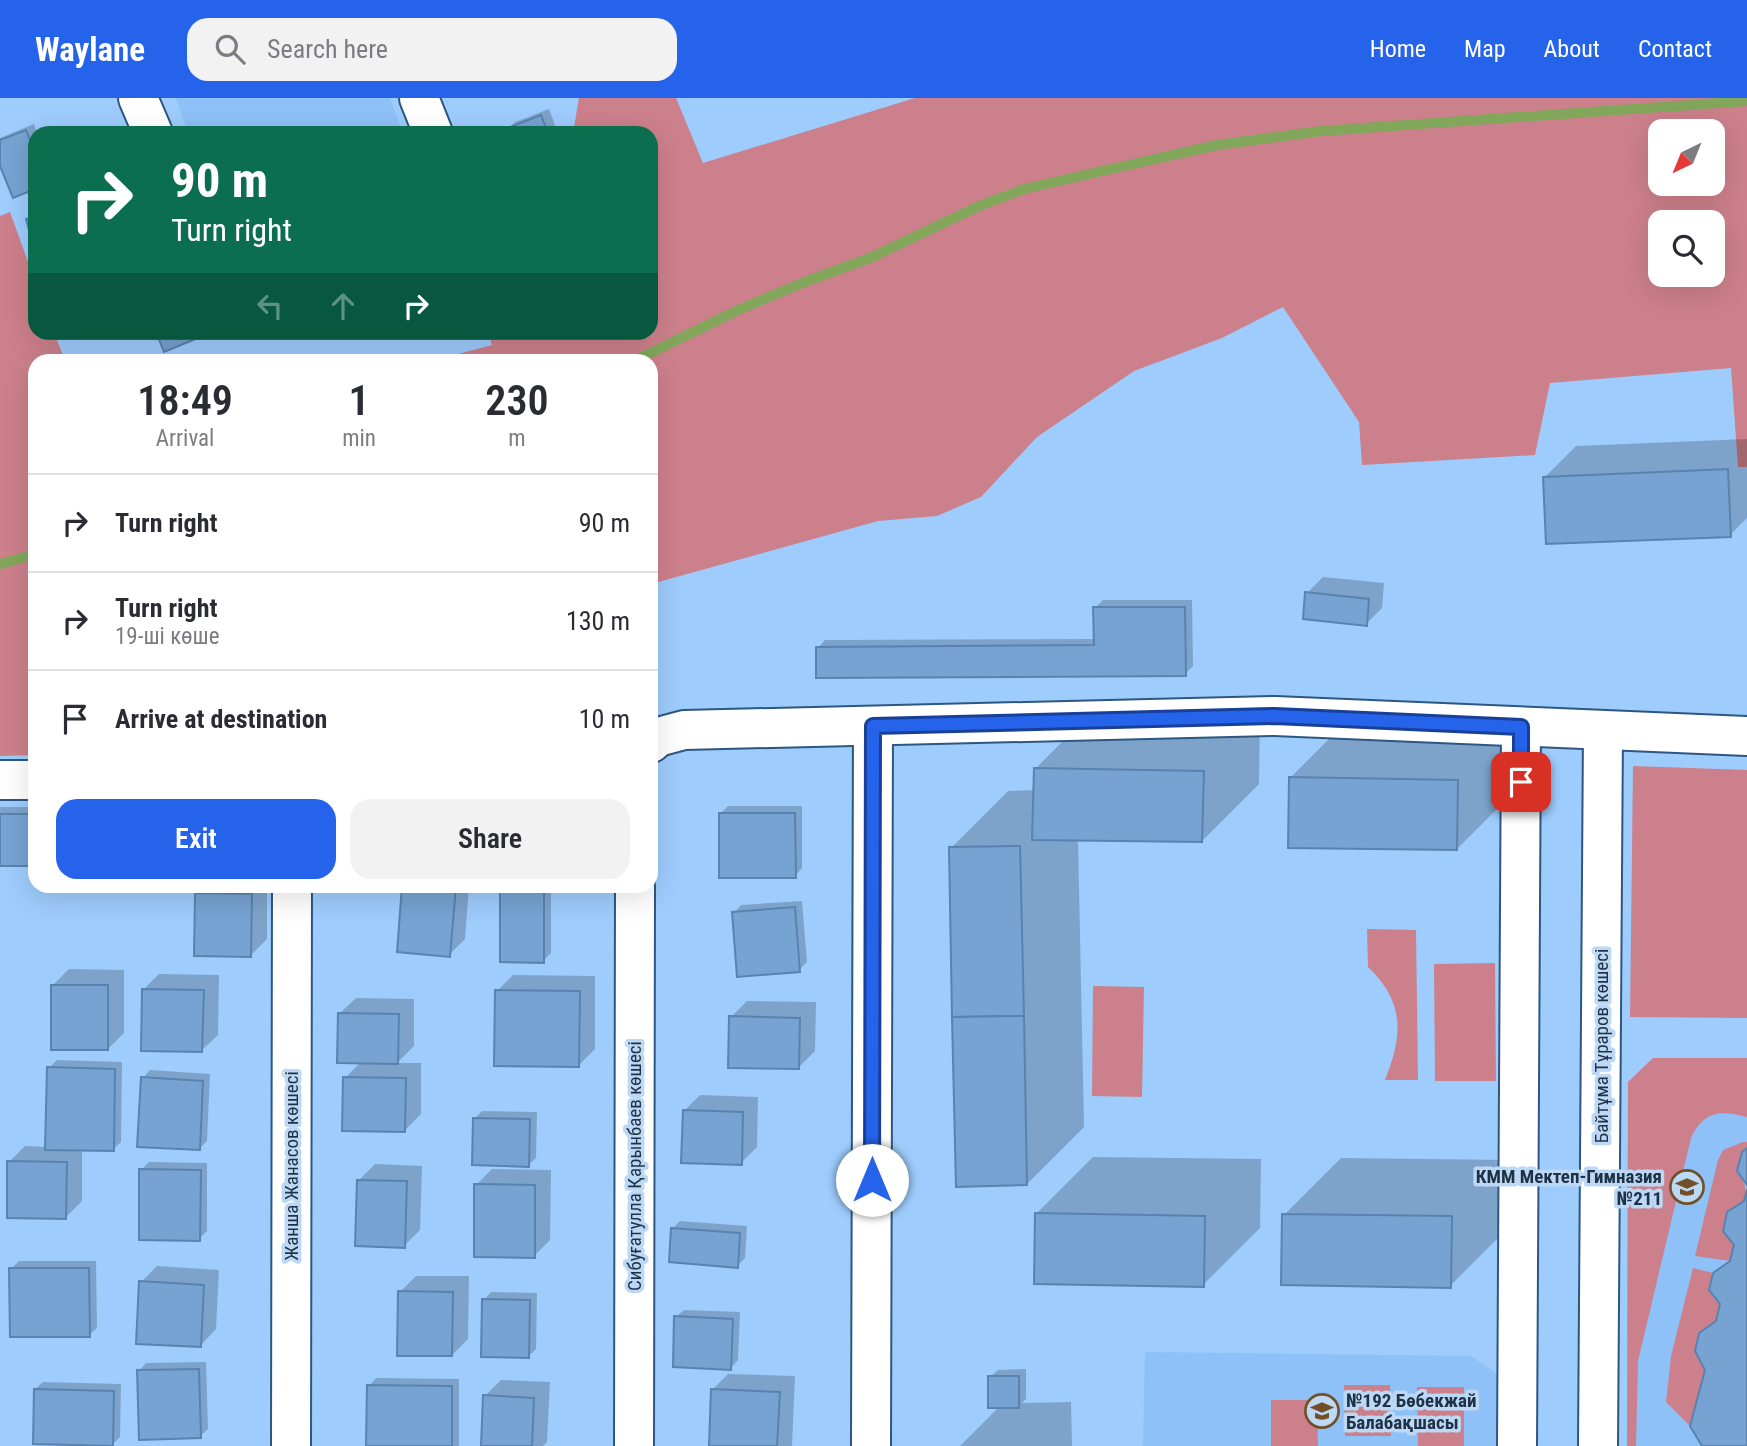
<!DOCTYPE html>
<meta charset="utf-8">
<style>
:root{--surface:#fff;--page:#f2f2f3;--text:#2b2b33;--muted:#7c7c81;--line:#e1e1e2;--accent:#2563eb}
body{margin:0;font-family:"Roboto Condensed",sans-serif;background:var(--page);color:var(--text);height:100vh;display:flex;flex-direction:column;font-size:26px;white-space:nowrap}
*{box-sizing:border-box;margin:0}
p{font-size:23px;color:var(--muted)}
.icon{flex:none;width:38px;height:38px;fill:none;stroke:currentColor;stroke-width:2;stroke-linecap:round;stroke-linejoin:round}
.map{position:relative;flex:1;overflow:hidden}
.details{position:absolute;left:28px;top:256px;width:630px;height:539px;display:flex;flex-direction:column;background:var(--surface);border-radius:21px;box-shadow:0 7px 28px #0002}
.details>*{flex:none}
.top-card{position:absolute;left:28px;top:28px;width:630px;height:214px;border-radius:21px;box-shadow:0 7px 28px #0002;background:#0b6e4f;color:#fff;overflow:hidden}
.needle{width:46px;rotate:223deg}
.buttons{position:absolute;left:1648px;top:21px;display:grid;gap:14px}
.buttons a{display:grid;place-items:center;width:77px;height:77px;border-radius:14px;background:var(--surface);box-shadow:0 7px 28px #0002;font-size:35px}
.pin{position:absolute;display:grid;place-items:center;width:60px;height:60px;color:#fff;margin:-30px;border-radius:14px;box-shadow:0 4px 10px #0006}
.me{position:absolute;width:77px;margin:-38px;rotate:0deg;stroke-linejoin:round;filter:drop-shadow(0 0 5px #0008)}
.turn{display:flex;align-items:center;gap:24px;height:147px;padding:0 28px;font-size:32px}
.turn .icon{width:91px;height:91px;stroke-width:2.5}
.turn b{display:block;font-size:49px;line-height:60px}
.lanes{display:flex;align-items:center;height:66px;padding:0 28px;background:#0003;justify-content:center;gap:35px;direction:ltr}
.lanes .off{opacity:.35}
.eta{display:flex;justify-content:space-evenly;align-items:center;height:119px;text-align:center}
.eta b{font-size:42px;font-weight:600;line-height:49px}
.action{display:flex;gap:14px;margin-top:auto;padding:14px 28px}
.action a{flex:1;height:80px;border-radius:21px;background:var(--accent);color:#fff;font-size:28px;font-weight:600;line-height:80px;text-align:center}
.action a+a{background:var(--page);color:var(--text)}
ul{padding:0;list-style:none}
li{display:flex;align-items:center;gap:21px;height:98px;padding:0 28px;border-top:2px solid var(--line)}
li div{flex:1}
li b{display:block;font-size:26px}
li em{font-style:normal}
header{display:flex;align-items:center;gap:42px;box-sizing:border-box;height:98px;padding:0 35px;background:var(--accent);color:#fff}
header strong{font-size:33px}
nav{display:flex;gap:38px;margin-inline-start:auto;font-size:24px}
.search{width:490px;height:63px;background:var(--page);display:flex;align-items:center;gap:18px;box-sizing:border-box;padding:0 24px;border-radius:21px;color:var(--muted);font-size:26px}
.map>svg:first-child{display:block}
.built{fill:#8ec1f7}
.green{fill:#cc808b;fill-rule:evenodd}
.shadow{fill:#0003}
.lines{fill:none;stroke-linecap:round;stroke-linejoin:round}
.stream{stroke:#82a75a;stroke-width:10}
.building{fill:#76a3d2;stroke:#5883b0;stroke-width:2}
.minor-casing{stroke:#2d5781;stroke-width:42}
.minor{stroke:#fff;stroke-width:38}
.route-casing{stroke:#184099;stroke-width:18}
.route{stroke:#2563eb;stroke-width:12}
.labels{text-anchor:middle;stroke-width:7;stroke-linejoin:round;paint-order:stroke}
.street-label{font-size:19px;fill:#1f3144;stroke:#bcd8f5}
.poi-label{font-size:19px;font-weight:bold;fill:#1f3144;stroke:#bcd8f5;text-anchor:end}
</style>
<header>
<strong>Waylane</strong>
<div class="search"><svg class="icon" aria-label="search" viewBox="0 0 24 24"><circle cx="10" cy="10" r="6"/><path d="M15 15l6 6"/></svg>Search here</div>
<nav><a>Home</a><a>Map</a><a>About</a><a>Contact</a></nav>
</header>
<div class="map">
<svg width="1747" height="1348" viewBox="0 0 1747 1348">
<rect width="100%" height="100%" fill="#9eccfd"/>
<g class="built">
<path d="M176,0H390L403,35H188Z"/>
<path d="M1653,960H1747V1348H1627L1628,984Z"/>
<path d="M1145,1254L1471,1258L1500,1278V1348H1143Z"/>
</g>
<g class="green">
<path d="M579,0H676L703,65L915,0H1747V369H1738L1731,270L1550,285L1535,357L1362,367L1359,324L1283,209L1222,240L1134,273L1037,339L981,399L937,418L878,423L651,486V262H435L492,247L488,235L651,234V35H573ZM1661,33H1713V86H1661ZM1661,124H1713V177H1661Z"/>
<path d="M10,114L35,183V234L54,235L65,262H35V657L0,658V118Z"/>
<path d="M1633,668L1747,672V920L1630,919Z"/>
<path d="M1367,831L1416,832L1418,982H1385C1403,937 1405,904 1368,869Z"/>
<path d="M1495,865L1496,983H1435L1434,866Z"/>
<path d="M1093,888L1144,889L1142,999L1092,998Z"/>
<path d="M1653,960H1747V1019C1720,1012 1704,1013 1691,1040L1638,1263L1636,1348H1627L1628,984Z"/>
<path d="M1743,1044H1747V1050L1742,1054L1737,1073C1745,1085 1747,1089 1744,1103L1727,1115L1723,1133L1734,1147L1730,1163L1695,1158L1718,1062L1723,1052Z"/>
<path d="M1693,1170L1713,1175L1709,1192L1720,1206L1716,1223L1699,1235L1695,1253L1705,1272L1690,1328L1666,1304L1671,1258Z"/>
<path d="M1344,1287H1390L1391,1338H1345Z"/>
<path d="M1417,1289H1464V1348H1418Z"/>
<path d="M1271,1302H1317L1318,1348H1271Z"/>
</g>
<g class="shadow">
<path d="M549,11L558,35H508L507,32L515,24Z"/>
<path d="M34,26L37,35H35V89L0,63V40Z"/>
<path d="M1747,341V420L1730,437L1545,379L1576,348Z"/>
<path d="M1323,479L1384,485L1382,510L1366,526L1307,495Z"/>
<path d="M1103,502H1192L1193,568L1185,576L818,550L825,542L1095,541V510Z"/>
<path d="M1092,614L1260,617L1259,686L1202,743L1078,741L1084,1029L1027,1086L951,750L1008,693L1035,692V671Z"/>
<path d="M1348,622L1514,625V694L1457,751L1291,679Z"/>
<path d="M728,708H802V770L795,778L720,716Z"/>
<path d="M0,709H35V760L29,767L0,766Z"/>
<path d="M205,788H267V841L251,857L196,796Z"/>
<path d="M404,788H469L465,841L449,857L399,853Z"/>
<path d="M506,788H551V855L543,863L502,792Z"/>
<path d="M802,803L807,864L799,872L734,815L741,807Z"/>
<path d="M69,871L124,872V935L108,951L53,887Z"/>
<path d="M159,876L219,877L218,937L202,952L143,892Z"/>
<path d="M513,877L595,878V951L579,967L497,893Z"/>
<path d="M356,900L414,901V948L397,965H421V1016L405,1032L345,980L361,964L340,915Z"/>
<path d="M747,903L816,904L815,953L799,969L731,919Z"/>
<path d="M57,962L122,964L121,1044L113,1051H82V1103L66,1119L9,1064L25,1048L47,1049L49,970Z"/>
<path d="M150,972L210,976L207,1043L199,1051L143,980Z"/>
<path d="M700,997L758,999L757,1049L741,1065L684,1013Z"/>
<path d="M482,1013L537,1014L536,1060L528,1067L475,1020Z"/>
<path d="M1093,1059L1261,1061L1260,1130L1203,1187L1036,1116Z"/>
<path d="M1341,1060L1508,1062L1507,1131L1450,1188L1284,1117Z"/>
<path d="M149,1064L207,1065V1133L199,1141L141,1072Z"/>
<path d="M375,1066L422,1068L420,1132L404,1148L359,1082Z"/>
<path d="M492,1071L551,1072L550,1142L534,1158L476,1087Z"/>
<path d="M680,1123L747,1128L745,1160L737,1168L673,1130Z"/>
<path d="M19,1163H96L97,1230L89,1237L11,1171Z"/>
<path d="M157,1168L219,1172L216,1231L201,1247L141,1184Z"/>
<path d="M416,1178H469L468,1241L452,1257L400,1194Z"/>
<path d="M491,1194L537,1195L536,1251L528,1259L484,1202Z"/>
<path d="M684,1212L740,1214L738,1262L731,1270L676,1219Z"/>
<path d="M206,1264L208,1331L200,1338L139,1273L146,1265Z"/>
<path d="M1026,1271V1301L1022,1305L1071,1304L1072,1348H960L1000,1308L990,1279L998,1272Z"/>
<path d="M728,1276L795,1278L792,1348H711L712,1292Z"/>
<path d="M376,1280L459,1281V1348H368L369,1288Z"/>
<path d="M501,1282L550,1284L547,1344L543,1348H482L485,1298Z"/>
<path d="M43,1284L121,1286L120,1339L112,1347L35,1291Z"/>
</g>
<g class="lines">
<g class="stream">
<path d="M636,262L738,212L807,183L870,160L979,108L1024,91L1102,73L1217,47L1321,33L1747,3"/>
<path d="M0,466L35,456"/>
</g>
</g>
<g class="building">
<path d="M541,17L548,35H506L505,31Z"/>
<path d="M26,32L35,54V91L13,100L0,68V42Z"/>
<path d="M35,119V154L26,121Z"/>
<path d="M156,234H210V235L164,254Z"/>
<path d="M1728,371L1731,439L1546,446L1543,379Z"/>
<path d="M1305,494L1369,501L1367,528L1303,521Z"/>
<path d="M1093,509H1185L1186,578L816,580V549L1094,547Z"/>
<path d="M1034,670L1204,673L1202,744L1032,742Z"/>
<path d="M1289,679L1458,682L1457,752L1288,750Z"/>
<path d="M719,715H795L796,780H719Z"/>
<rect x="0" y="716" width="29" height="52"/>
<path d="M1020,748L1024,918L952,919L949,749Z"/>
<path d="M402,788H456L450,859L397,854Z"/>
<path d="M500,791H544V865L500,864Z"/>
<path d="M195,795L252,796L251,859L194,858Z"/>
<path d="M795,809L800,874L737,879L732,814Z"/>
<rect x="51" y="887" width="57" height="65"/>
<path d="M142,891L204,892L202,954L141,953Z"/>
<path d="M495,892L580,893L579,969L494,968Z"/>
<path d="M338,915L399,916L398,966L337,965Z"/>
<path d="M729,918L800,920L799,971L728,970Z"/>
<path d="M1024,918L1027,1087L956,1089L952,919Z"/>
<path d="M47,969L115,971L114,1053L45,1052Z"/>
<path d="M141,979L203,983L200,1052L137,1049Z"/>
<path d="M343,979L406,980L405,1034L342,1033Z"/>
<path d="M683,1012L743,1014L742,1067L681,1065Z"/>
<path d="M473,1020L530,1021L529,1069L472,1067Z"/>
<path d="M1747,1050V1087L1737,1073L1742,1054Z"/>
<path d="M7,1063L67,1064L66,1121L7,1120Z"/>
<path d="M139,1071L201,1072L200,1143L139,1142Z"/>
<path d="M357,1082L407,1083L405,1150L355,1148Z"/>
<path d="M474,1086L535,1087V1160L474,1159Z"/>
<path d="M1747,1091V1348H1702L1690,1328L1705,1272L1695,1253L1699,1235L1716,1223L1720,1206L1709,1192L1713,1175L1730,1163L1734,1147L1723,1133L1727,1114L1744,1103Z"/>
<path d="M1035,1115L1205,1118L1204,1189L1034,1186Z"/>
<path d="M1282,1116L1452,1118L1451,1190L1281,1187Z"/>
<path d="M671,1130L740,1135L738,1170L669,1164Z"/>
<path d="M9,1170H89L90,1239H10Z"/>
<path d="M139,1183L204,1187L201,1249L136,1246Z"/>
<path d="M398,1193L453,1194L452,1258H397Z"/>
<path d="M482,1201L530,1202L529,1260L481,1259Z"/>
<path d="M674,1218L733,1221L731,1272L673,1269Z"/>
<path d="M199,1271L201,1340L139,1342L137,1272Z"/>
<rect x="988" y="1278" width="31" height="32"/>
<path d="M367,1287L452,1288V1348H366Z"/>
<path d="M34,1291L114,1293L113,1348L33,1346Z"/>
<path d="M711,1291L780,1294L777,1348H709Z"/>
<path d="M483,1297L534,1300L532,1348H481Z"/>
</g>
<g class="lines">
<g class="minor-casing">
<g id="minor">
<path d="M138,0L153,35"/>
<path d="M419,0L433,35"/>
<path d="M651,645L658,639L684,632L1275,618L1747,638"/>
<path d="M0,682H35"/>
<path d="M291,1348L292,788"/>
<path d="M634,1348L635,788"/>
<path d="M871,1348L873,628"/>
<path d="M1517,1348L1521,629"/>
<path d="M1598,1348L1603,633"/>
</g>
</g>
<use href="#minor" class="minor"/>
</g>
<g class="lines">
<g class="route-casing">
<path id="route" d="M872,1082L873,628L1275,618L1521,629V684"/>
</g>
<use href="#route" class="route"/>
</g>
<defs>
<g id="school-ring" transform="scale(1.75)"><circle r="9.5" fill="#bcd8f5" stroke="#715027" stroke-width="1.5"/><path d="M0-5L7-2L0 1L-7-2ZM-4 1L0 2.5L4 1V4Q0 6-4 4Z" fill="#715027"/></g>
</defs>
<g fill-rule="evenodd">
<use href="#school-ring" x="1687" y="1089"/>
<use href="#school-ring" x="1322" y="1313"/>
</g>
<g class="labels">
<g class="street-label">
<text transform="translate(1601 948) rotate(-90)" y="7">Байтұма Тұраров көшесі</text>
<text transform="translate(291 1068) rotate(-90)" y="7">Жанша Жанасов көшесі</text>
<text transform="translate(634 1068) rotate(-90)" y="7">Сибуғатулла Қарынбаев көшесі</text>
</g>
<g class="poi-label">
<text x="1662" y="1085">КММ Мектеп-Гимназия<tspan x="1662" dy="22">№211</tspan></text>
<text x="1346" y="1309" text-anchor="start">№192 Бөбекжай<tspan x="1346" dy="22">Балабақшасы</tspan></text>
</g>
</g>
</svg>
<div class="buttons">
<a><svg class="needle" viewBox="-14 -14 28 28"><path d="M0-13l5 13h-10z" fill="#e53935"/><path d="M0 13l5-13h-10z" fill="#7c7c81"/></svg></a>
<a><svg class="icon" aria-label="search" viewBox="0 0 24 24"><circle cx="10" cy="10" r="6"/><path d="M15 15l6 6"/></svg></a>
</div>
<div class="pin" style="left:1521px;top:684px;background:#d93025"><svg class="icon" aria-label="arrive" viewBox="0 0 24 24"><path d="M6 21V4h12l-3 4 3 4H6"/></svg></div>
<svg class="me" style="left:872px;top:1082px" viewBox="-20 -20 40 40"><circle r="19" fill="#fff"/><path d="M0-13L10 11 0 6-10 11z" fill="#2563eb"/></svg>
<div class="top-card">
<div class="turn"><svg class="icon" aria-label="right" viewBox="0 0 24 24"><path d="M7 20v-9h11M14 6l5 5-5 5"/></svg><div><b>90 m</b>Turn right</div></div>
<div class="lanes"><svg class="icon off" aria-label="left" viewBox="0 0 24 24"><path d="M17 20v-9H6M10 6l-5 5 5 5"/></svg><svg class="icon off" aria-label="ahead" viewBox="0 0 24 24"><path d="M12 20V5M6 11l6-6 6 6"/></svg><svg class="icon" aria-label="right" viewBox="0 0 24 24"><path d="M7 20v-9h11M14 6l5 5-5 5"/></svg></div>
</div>
<section class="details">
<div class="eta">
<div><b>18:49</b><p>Arrival</p></div>
<div><b>1</b><p>min</p></div>
<div><b>230</b><p>m</p></div>
</div>
<ul>
<li><svg class="icon" aria-label="right" viewBox="0 0 24 24"><path d="M7 20v-9h11M14 6l5 5-5 5"/></svg><div><b>Turn right</b></div><em>90 m</em></li>
<li><svg class="icon" aria-label="right" viewBox="0 0 24 24"><path d="M7 20v-9h11M14 6l5 5-5 5"/></svg><div><b>Turn right</b><p>19-ші көше</p></div><em>130 m</em></li>
<li><svg class="icon" aria-label="arrive" viewBox="0 0 24 24"><path d="M6 21V4h12l-3 4 3 4H6"/></svg><div><b>Arrive at destination</b></div><em>10 m</em></li>
</ul>
<div class="action"><a>Exit</a><a>Share</a></div>
</section>
</div>
